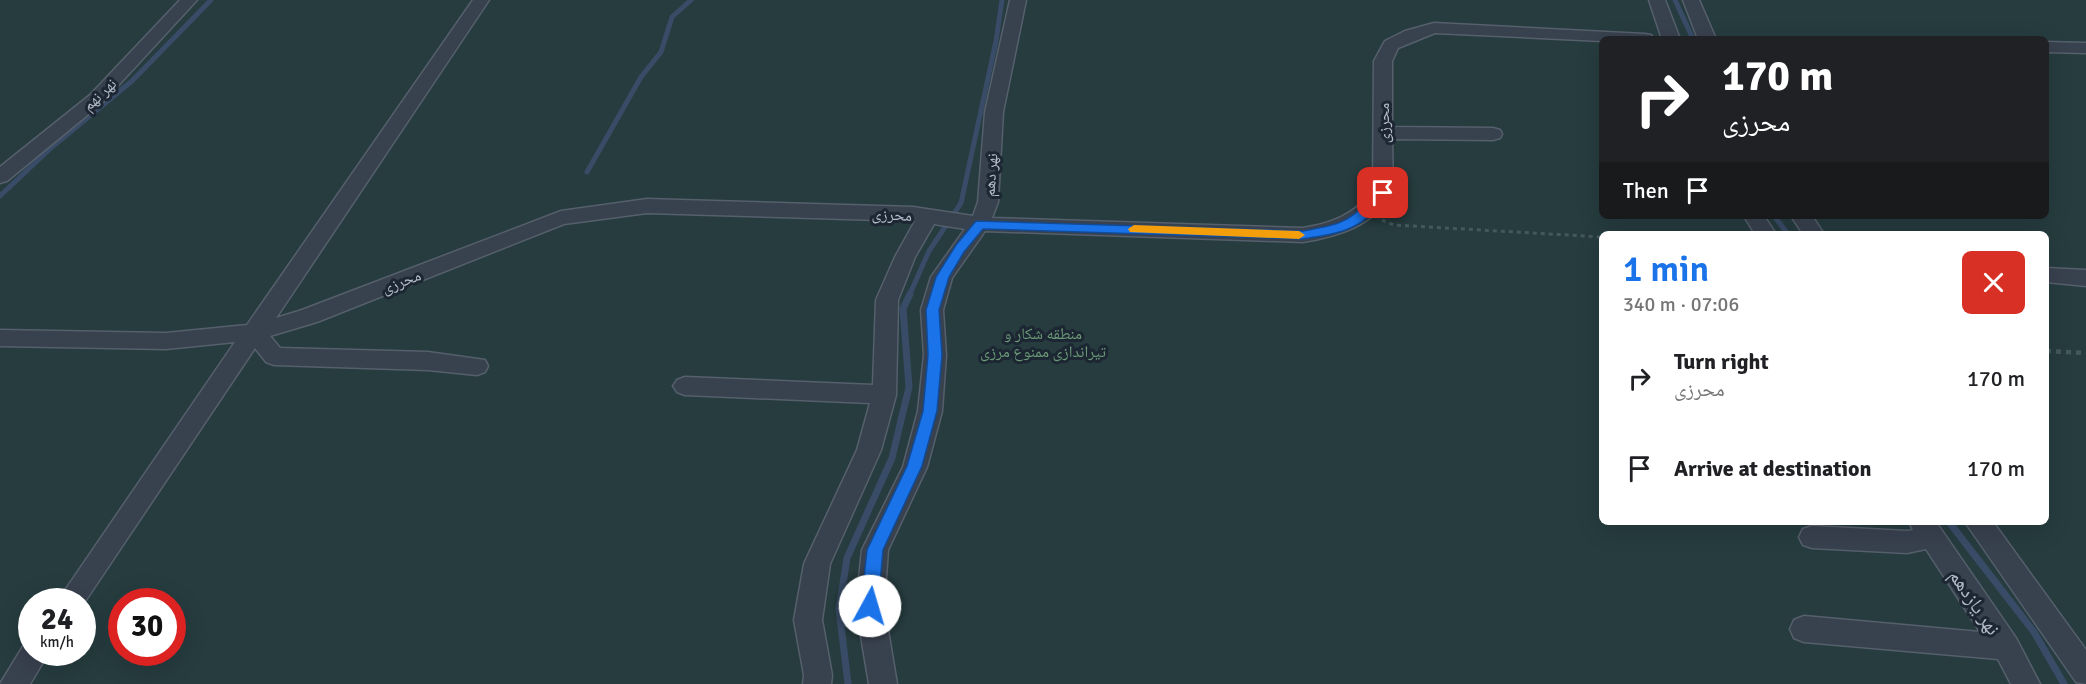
<!DOCTYPE html>
<meta charset="utf-8">
<style>
:root{--surface:#fff;--page:#f2f2f2;--text:#202124;--muted:#757577;--accent:#1a73e8}
body{margin:0;font-family:Signika,"Noto Naskh Arabic",sans-serif;background:var(--page);color:var(--text);height:100vh;display:flex;flex-direction:column;font-size:22px;white-space:nowrap}
*{box-sizing:border-box;margin:0}
p{font-size:20px;color:var(--muted)}
.icon{flex:none;width:33px;height:33px;fill:none;stroke:currentColor;stroke-width:2;stroke-linecap:round;stroke-linejoin:round}
.map{position:relative;flex:1;overflow:hidden}
.sheet{position:absolute;left:1599px;top:231px;width:450px;height:294px;display:flex;flex-direction:column;background:var(--surface);border-radius:9px;box-shadow:0 6px 24px #0002}
.sheet>*{flex:none}
.top-card{position:absolute;left:1599px;top:36px;width:450px;height:183px;border-radius:9px;box-shadow:0 6px 24px #0002;background:#202124;color:#fff;overflow:hidden}
.speed{position:absolute;left:18px;top:588px;display:flex;gap:12px;font-size:30px;font-weight:700;text-align:center}
.speed>*{display:grid;place-content:center;width:78px;height:78px;border-radius:50%;background:var(--surface);box-shadow:0 6px 24px #0002;line-height:1}
.speed small{font-size:15px;font-weight:400}
.speed .limit{border:9px solid #d22;background:#fff;color:#111}
.pin{position:absolute;display:grid;place-items:center;width:51px;height:51px;color:#fff;margin:-26px;border-radius:12px;box-shadow:0 3px 9px #0006}
.me{position:absolute;width:66px;margin:-33px;rotate:6deg;stroke-linejoin:round;filter:drop-shadow(0 0 4px #0008)}
.turn{display:flex;align-items:center;gap:21px;height:126px;padding:0 24px;font-size:27px}
.turn .icon{width:78px;height:78px;stroke-width:2.5}
.turn b{display:block;font-size:42px;line-height:51px}
.then{display:flex;align-items:center;height:57px;padding:0 24px;background:#0003;gap:12px;font-size:22px}
.round{display:grid;place-items:center;flex:none;width:63px;height:63px;border-radius:9px;background:var(--page)}
.head{display:flex;align-items:center;justify-content:space-between;height:102px;padding:0 24px}
h1{font-size:36px;font-weight:600;line-height:45px;color:var(--accent)}
ul{padding:0;list-style:none}
li{display:flex;align-items:center;gap:18px;height:90px;padding:0 24px}
li div{flex:1}
li b{display:block;font-size:22px}
li em{font-style:normal}
.map>svg:first-child{display:block}
.green{fill:#263c3f;fill-rule:evenodd}
.lines{fill:none;stroke-linecap:round;stroke-linejoin:round}
.stream-far1{stroke:#394c67;stroke-width:5}
.stream{stroke:#394c67;stroke-width:7}
.minor-casing{stroke:#565f6c;stroke-width:3}
.path-far1{stroke:#44595c;stroke-width:3;stroke-dasharray:4 4;stroke-linecap:butt}
.path{stroke:#44595c;stroke-width:4.5;stroke-dasharray:5 5;stroke-linecap:butt}
.minor{fill:#38414e;fill-rule:evenodd}
.route{fill:#1a73e8;stroke:#114b97;stroke-width:1.5}
.slow{fill:#f59e0b}
.labels{text-anchor:middle;stroke-width:6;stroke-linejoin:round;paint-order:stroke}
.street-label{font-size:16px;fill:#b4bcc9;stroke:#1d2633}
.park-label{font-size:16px;fill:#6b9a76;stroke:#1d2633}
.near-street-label{font-size:20px;fill:#b4bcc9;stroke:#1d2633}
</style>
<div class="map">
<svg width="2086" height="684" viewBox="0 0 2086 684">
<rect width="100%" height="100%" fill="#242f3e"/>
<path class="green" d="M0,0H2086V684H0ZM1602,39H2046V216H1602ZM1602,234H2046V522H1602ZM32,602H82V652H32ZM122,602H172V652H122Z"/>
<g class="lines">
<g class="stream-far1">
<path d="M1675,0L1693,39"/>
<path d="M587,172L641,77L661,52L672,17L691,0"/>
<path d="M0,196L52,147L132,81L211,0"/>
<path d="M1774,216L1788,234"/>
<path d="M909,296L929,251L961,203L996,41L1002,0"/>
</g>
<g class="stream">
<path d="M1949,522L2034,632L2064,684"/>
<path d="M848,684L839,609L847,558L892,458L909,387L903,309L910,294"/>
</g>
<g class="minor-casing">
<g id="minor">
<path d="M180,0H197L102,103L7,181L0,183V167L90,95Z"/>
<path d="M473,0H489L276,318L302,310L561,211L647,199L913,207L973,216L978,202L985,112L1010,0H1026L1003,112L998,202L992,218L1303,228C1333,223 1352,215 1373,192L1374,61L1385,41L1405,31L1434,23L1645,34L1651,35L1654,39H1602V41L1435,33L1398,48L1392,61V127L1493,128L1500,130L1502,134L1500,138L1493,140L1392,139L1393,193C1372,226 1340,236 1303,242L985,231L952,278L943,310L946,355L942,411L927,467L888,550L884,606L897,684H869L856,606L862,550L903,467L918,411L924,355L921,310L931,277L965,229L934,224L915,257L898,300L896,395L881,450L830,564L822,620L832,675L831,684H803L804,675L794,620L804,564L857,450L870,403L685,395L677,392L673,386L677,380L685,377L873,385L876,300L895,257L915,221H913L647,213L564,224L317,322L270,336L280,348L428,352L485,360L488,366L485,372L477,375L428,370L274,365L266,362L255,348L82,606V602H57L235,342L166,349L0,346V330L166,333L247,325Z"/>
<path d="M1649,0H1665L1680,39H1662Z"/>
<path d="M1683,0H1699L1716,39H1698Z"/>
<path d="M2046,42L2086,43V53L2046,52Z"/>
<path d="M1744,216H1764L1776,234H1755Z"/>
<path d="M1791,216H1812L1824,234H1803Z"/>
<path d="M2046,268L2086,270V286L2046,282Z"/>
<path d="M1909,522H1936L2016,638L2040,684H2011L1998,659L1804,642L1794,638L1790,629L1794,620L1804,616L1980,632L1926,549L1907,553L1812,548L1803,545L1799,537L1803,529L1812,526L1907,531L1913,530Z"/>
<path d="M1965,522H1993L2086,650V684L2076,682Z"/>
<path d="M32,640V652H49L30,684H0L25,643Z"/>
</g>
</g>
<path class="path-far1" d="M1382,220L1394,225L1602,237"/>
<path class="path" d="M2046,351L2086,353"/>
<use href="#minor" class="minor"/>
</g>
<path class="route" d="M1383,189L1389,193C1364,229 1344,233 1303,239L983,229L964,252L949,277L939,310L942,355L937,411L922,466L883,550L878,606L875,611L870,614L864,611L861,606L867,550L907,466L923,411L928,355L926,310L936,277L956,245L976,221L1303,231C1343,224 1351,222 1378,190Z"/>
<path class="slow" d="M1134,225L1299,231L1305,235L1299,239L1130,232L1128,229Z"/>
<g class="labels">
<g class="street-label">
<text transform="translate(99 94) rotate(-43)" y="6">نهر نهم</text>
<text transform="translate(1383 123) rotate(-90)" y="6">محرزی</text>
<text transform="translate(990 175) rotate(-86)" y="6">نهر دهم</text>
<text transform="translate(892 214) rotate(3)" y="6">محرزی</text>
<text transform="translate(401 281) rotate(-21)" y="6">محرزی</text>
</g>
<g class="park-label">
<text x="1043" y="339">منطقه شکار و<tspan x="1043" dy="18">تیراندازی ممنوع مرزی</tspan></text>
</g>
<g class="near-street-label">
<text transform="translate(1975 602) rotate(56)" y="7">نهر یازدهم</text>
</g>
</g>
</svg>
<div class="speed"><div>24<small>km/h</small></div><div class="limit">30</div></div>
<div class="pin" style="left:1383px;top:193px;background:#d93025"><svg class="icon" aria-label="arrive" viewBox="0 0 24 24"><path d="M6 21V4h12l-3 4 3 4H6"/></svg></div>
<svg class="me" style="left:870px;top:606px" viewBox="-20 -20 40 40"><circle r="19" fill="#fff"/><path d="M0-13L10 11 0 6-10 11z" fill="#1a73e8"/></svg>
<div class="top-card">
<div class="turn"><svg class="icon" aria-label="right" viewBox="0 0 24 24"><path d="M7 20v-9h11M14 6l5 5-5 5"/></svg><div><b>170 m</b>محرزی</div></div>
<div class="then">Then<svg class="icon" aria-label="arrive" viewBox="0 0 24 24"><path d="M6 21V4h12l-3 4 3 4H6"/></svg></div>
</div>
<section class="sheet">
<div class="head"><div><h1>1 min</h1><p>340 m · 07:06</p></div><a class="round" style="background:#d93025;color:#fff"><svg class="icon" aria-label="close" viewBox="0 0 24 24"><path d="M6 6l12 12M18 6L6 18"/></svg></a></div>
<ul>
<li><svg class="icon" aria-label="right" viewBox="0 0 24 24"><path d="M7 20v-9h11M14 6l5 5-5 5"/></svg><div><b>Turn right</b><p>محرزی</p></div><em>170 m</em></li>
<li><svg class="icon" aria-label="arrive" viewBox="0 0 24 24"><path d="M6 21V4h12l-3 4 3 4H6"/></svg><div><b>Arrive at destination</b></div><em>170 m</em></li>
</ul>
</section>
</div>
